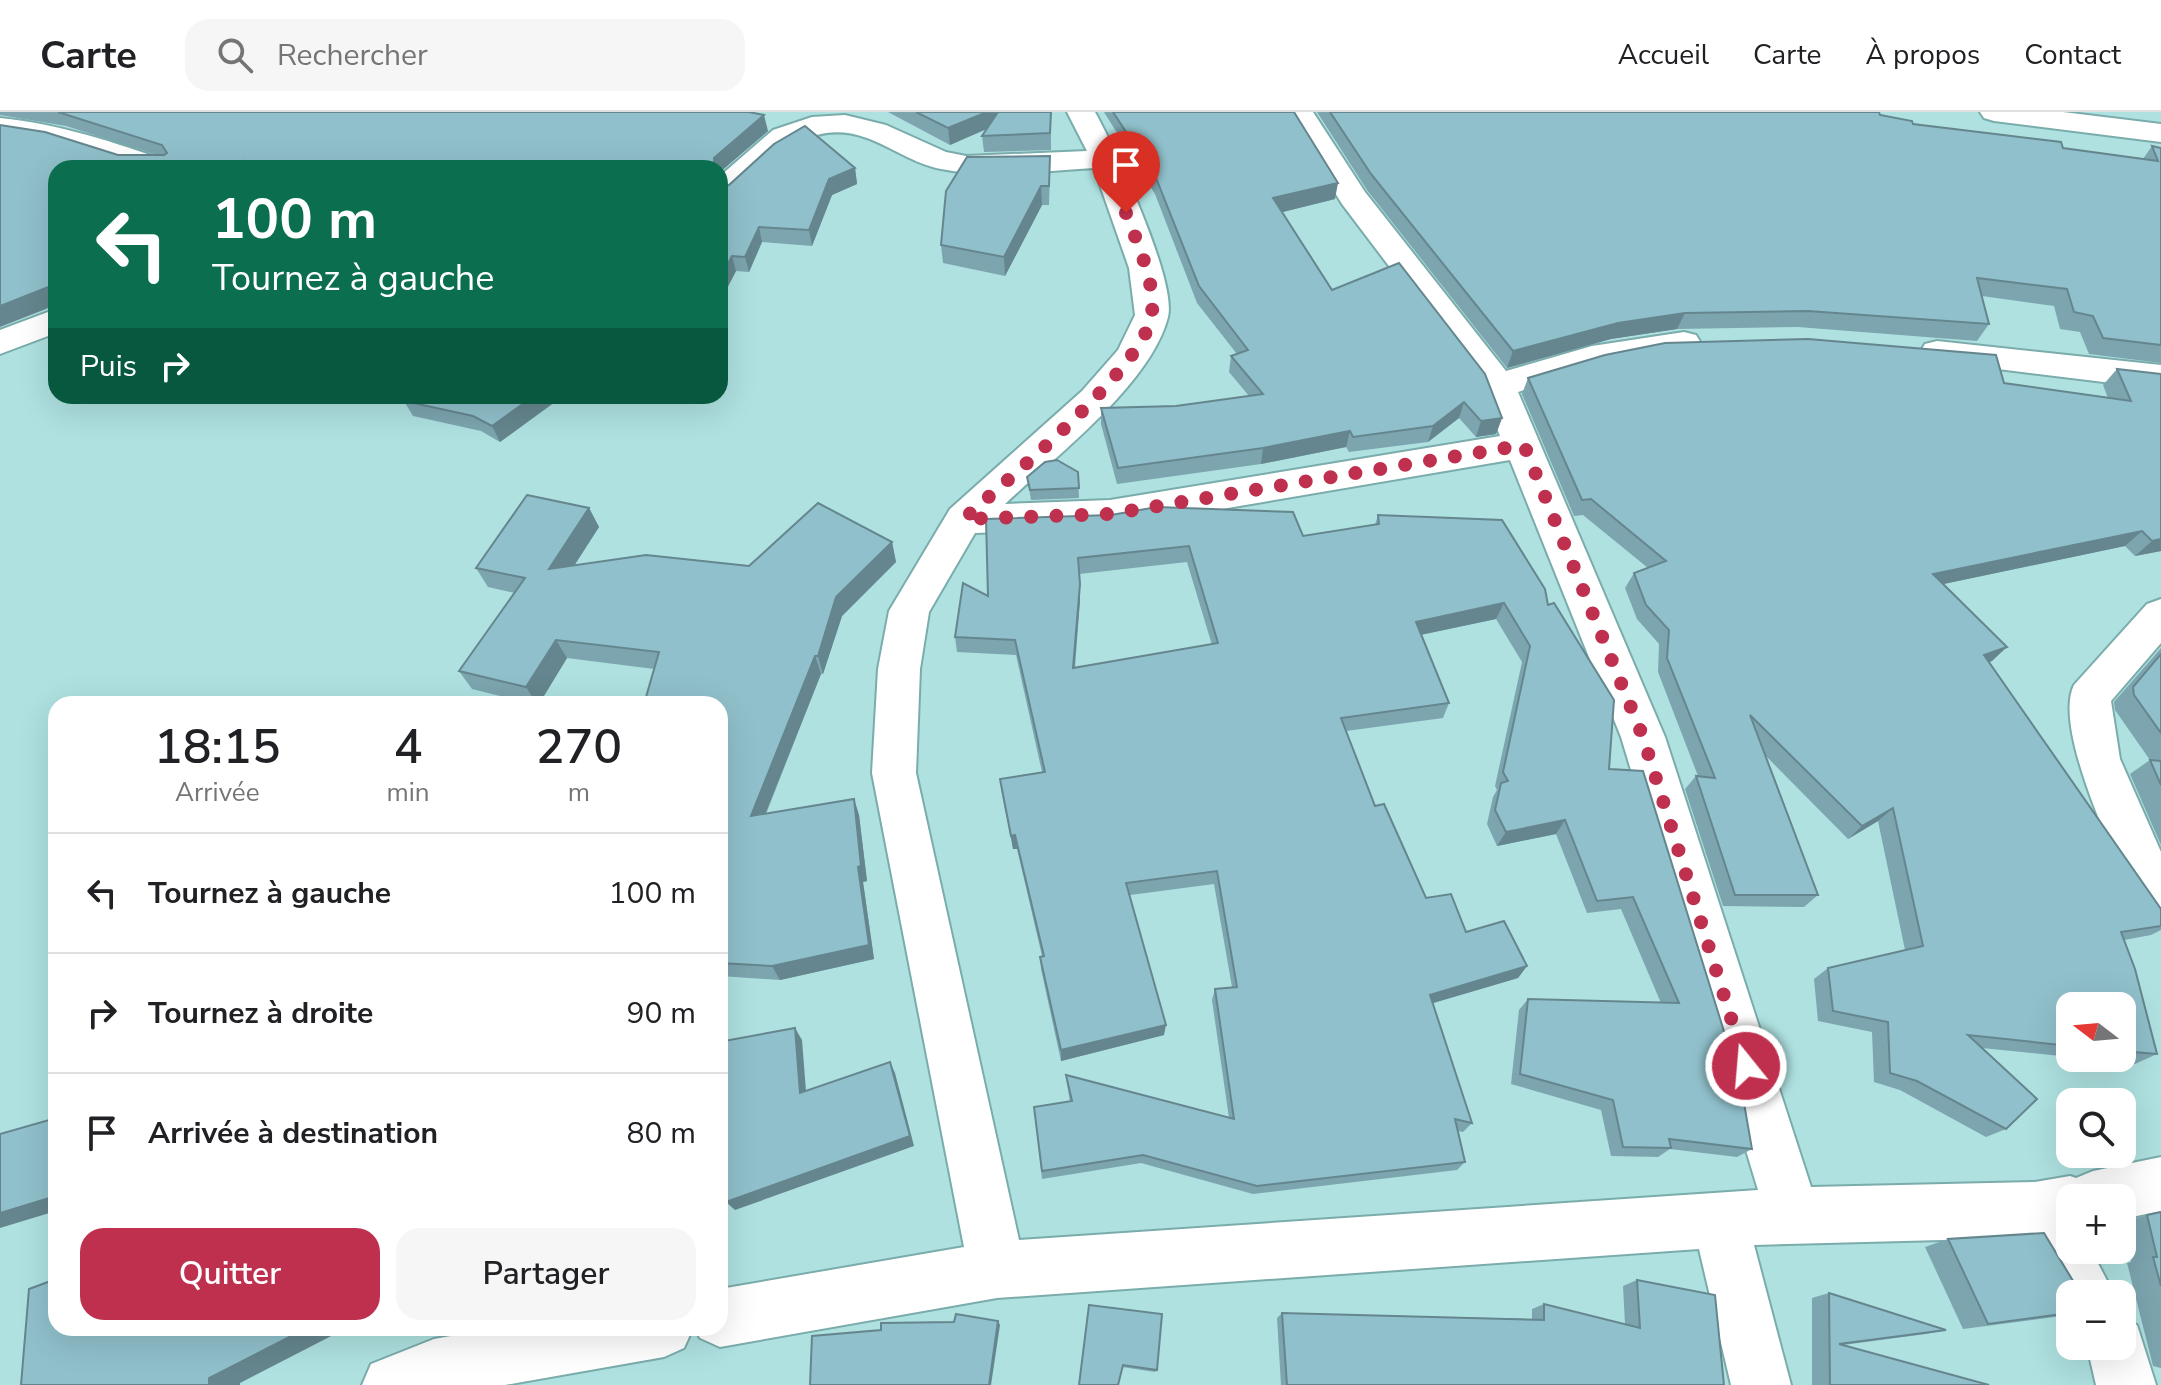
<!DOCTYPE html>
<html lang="fr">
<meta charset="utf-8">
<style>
:root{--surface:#fff;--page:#f6f6f6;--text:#202124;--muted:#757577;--line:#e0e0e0;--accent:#bf2f4e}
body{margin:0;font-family:"Nunito Sans",sans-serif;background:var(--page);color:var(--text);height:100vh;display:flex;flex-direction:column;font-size:30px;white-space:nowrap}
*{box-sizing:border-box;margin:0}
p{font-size:26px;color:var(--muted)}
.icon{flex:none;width:44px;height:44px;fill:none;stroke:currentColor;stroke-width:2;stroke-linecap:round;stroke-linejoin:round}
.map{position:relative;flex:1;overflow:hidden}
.side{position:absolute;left:48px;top:584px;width:680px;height:640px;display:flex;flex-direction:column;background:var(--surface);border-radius:24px;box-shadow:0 8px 32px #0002}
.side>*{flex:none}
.top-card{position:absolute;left:48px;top:48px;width:680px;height:244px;border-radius:24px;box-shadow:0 8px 32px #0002;background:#0b6e4f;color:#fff;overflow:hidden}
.needle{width:52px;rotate:286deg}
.buttons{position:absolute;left:2056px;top:880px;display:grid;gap:16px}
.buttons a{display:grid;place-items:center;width:80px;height:80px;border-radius:16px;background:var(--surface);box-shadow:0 8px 32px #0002;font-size:40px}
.pin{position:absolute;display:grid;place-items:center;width:68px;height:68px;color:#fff;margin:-82px -34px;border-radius:50% 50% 50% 0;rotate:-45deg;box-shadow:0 0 8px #0007}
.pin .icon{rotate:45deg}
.me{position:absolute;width:88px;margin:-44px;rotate:343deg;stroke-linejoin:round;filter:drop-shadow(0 0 6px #0008)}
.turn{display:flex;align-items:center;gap:28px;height:168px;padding:0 32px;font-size:36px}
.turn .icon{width:104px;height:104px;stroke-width:2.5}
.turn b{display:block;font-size:56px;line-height:68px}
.then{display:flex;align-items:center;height:76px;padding:0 32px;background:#0003;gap:16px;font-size:30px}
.eta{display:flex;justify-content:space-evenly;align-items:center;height:136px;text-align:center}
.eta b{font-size:48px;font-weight:600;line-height:56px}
.action{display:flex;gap:16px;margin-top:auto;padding:16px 32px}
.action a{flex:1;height:92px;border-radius:24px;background:var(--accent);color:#fff;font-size:32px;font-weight:600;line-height:92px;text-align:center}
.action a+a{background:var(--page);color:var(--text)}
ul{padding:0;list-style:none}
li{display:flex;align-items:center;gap:24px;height:120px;padding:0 32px;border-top:2px solid var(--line)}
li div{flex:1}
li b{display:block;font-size:30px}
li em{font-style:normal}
header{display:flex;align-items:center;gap:48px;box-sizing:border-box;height:112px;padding:0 40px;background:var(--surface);border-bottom:2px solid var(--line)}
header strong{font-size:38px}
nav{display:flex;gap:44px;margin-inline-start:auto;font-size:28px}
.search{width:560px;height:72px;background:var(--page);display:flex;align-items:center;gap:20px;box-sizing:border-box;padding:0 28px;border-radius:24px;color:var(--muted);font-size:30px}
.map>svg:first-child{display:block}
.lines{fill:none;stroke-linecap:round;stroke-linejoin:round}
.minor-casing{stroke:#7aacab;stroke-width:4}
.minor{fill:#fff;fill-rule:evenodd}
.wall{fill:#7ca5af;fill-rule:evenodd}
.shaded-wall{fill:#65868e}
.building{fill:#90c0cb;stroke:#65868e;stroke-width:2;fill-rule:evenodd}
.route{stroke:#bf2f4e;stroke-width:14;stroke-dasharray:0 25.2}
</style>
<header>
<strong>Carte</strong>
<div class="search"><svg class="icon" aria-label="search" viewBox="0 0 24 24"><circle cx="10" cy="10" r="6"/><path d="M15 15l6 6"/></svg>Rechercher</div>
<nav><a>Accueil</a><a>Carte</a><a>À propos</a><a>Contact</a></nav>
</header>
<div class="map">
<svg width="2161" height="1273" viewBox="0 0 2161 1273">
<rect width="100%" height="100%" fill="#aee1e0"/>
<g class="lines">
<g class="minor-casing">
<g id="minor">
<path d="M1067,0H1095C1115,36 1177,169 1168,205C1151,272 1055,345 1005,392L1110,388L1500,324L1482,277L1342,92L1285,0H1313L1365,80L1506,259L1592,234L1684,220L1696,223L1701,231L1696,239L1595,256L1518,280L1665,625L1811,1075L2035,1070L2070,1064L2076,1066L2093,1059L2161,1045V1099L2122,1107V1086H2070V1138H2091L2114,1182H2070V1204L2065,1202L2020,1126L1754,1133L1791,1273H1731L1699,1137L997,1186L720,1235L700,1226L695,1216H720V1177L964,1135L872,661L878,557L889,499L950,397L1082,279L1118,238L1135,203L1129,156L1094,56C1044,59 990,67 941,57C914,52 892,35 867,26C807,4 771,50 731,86L720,89V64L773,18L812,5L845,3L886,13L946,40L966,44L1087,39ZM1510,348L1621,625L1758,1078L1019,1128L916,661L920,557L929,500L975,421L1110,416Z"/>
<path d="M1980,0H2063L2161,12V30L1994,9L1984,6Z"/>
<path d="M0,6C59,12 114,30 170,50L174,56H130L57,33L0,24Z"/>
<path d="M56,197V221L0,242V218Z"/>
<path d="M1937,229L2161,253V277L1925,248L1920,240L1925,232Z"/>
<path d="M2161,487V531L2111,589L2120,647L2161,740V816L2144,809C2123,762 2051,618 2074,573L2147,492Z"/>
<path d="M2122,1207L2137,1213L2156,1273H2096L2087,1234H2122Z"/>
<path d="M495,1216H693L684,1236L664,1245L505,1273H362L371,1252L434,1227Z"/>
</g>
</g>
<use href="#minor" class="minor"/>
</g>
<g class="wall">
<path d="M0,0H749L768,19L720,60V56H56L118,43H157L66,14L0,3Z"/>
<path d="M888,0H1051V38L984,40L982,24L987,16L950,33Z"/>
<path d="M1104,0H1294L1335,87L1282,100L1332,178L1502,306L1496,322L1476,325L1459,306L1428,330L1349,340L1346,335L1261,352L1117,372L1101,312V296L1176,294L1249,284L1229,260L1231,244L1237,242L1197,191L1155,82Z"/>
<path d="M1317,0H1879L1880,3L1913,12L2063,36L2143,47L2152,34L2161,36V251L2089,242L2080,220L2060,217L2054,194L1982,184L1989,212L1977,229L1798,215L1677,217L1611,227L1507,256L1367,78Z"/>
<path d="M855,56L857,72L832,83L812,134L762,130L749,160L736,159L722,186L720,184V75Z"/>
<path d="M1050,62L1049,93H1042L1005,164L943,151L941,133Z"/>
<path d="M2117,257L2161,262V439L2135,444L2125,434L1943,472L1992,549L1989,550L2161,797V818L2151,823L2124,828L2157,942L2135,952L2079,946H2122V894H2070V945L1982,936L2006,1017L1986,1025L1900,978L1874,970L1872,920L1818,909L1814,867L1828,856L1905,838L1878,709L1848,727L1766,644L1818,783L1804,795L1723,794L1685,677L1696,664H1698L1658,560L1659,532L1637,507L1625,476L1634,461L1648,456L1583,403L1574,404L1522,282L1528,266L2004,271L2108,286L2103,273Z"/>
<path d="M403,284H563L500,330L481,319L413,304L404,289Z"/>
<path d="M1078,360L1079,386L1031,388L1027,365Z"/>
<path d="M589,396L599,415L574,453L749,454L892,430L896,450L842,504L823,562H821L766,702L854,687L859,703L867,769L863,770L874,847L780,868L720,864V592L654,557L567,546L539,592H532L472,577L459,559L515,481L488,475L476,456Z"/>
<path d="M1378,403L1548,493L1752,1037L1737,1045L1670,1037L1658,1045L1611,1044L1601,998L1511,972L1519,898L1528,887L1661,891L1621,797L1587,801L1556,722L1497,734L1487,712L1493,685L1497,678L1495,674L1522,550L1496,507L1421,523L1449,591L1443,606L1346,619L1375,694L1426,786L1466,820L1527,854L1518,866L1433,891L1472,1011L1463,1020L1458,1019L1465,1050L1457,1058L1253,1082L1141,1051L1042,1067L1034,995L1070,990L1067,972L1066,963L1229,1006L1212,888L1215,877L1232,875L1214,772L1130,783L1164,923L1061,949L1041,857L1040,845L1042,844L1017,737H1013L1002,682L1000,667L1042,660L1016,543L957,540L955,525L988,484L986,407L1303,424L1375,413ZM1187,450L1212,533L1075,556L1080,488L1079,462Z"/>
<path d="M2161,536V733L2130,662L2150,648L2115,598L2114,590Z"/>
<path d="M2161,1100V1256L2153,1254L2127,1151L2131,1150L2122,1110Z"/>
<path d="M1948,1127L2070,1182V1203L1963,1217L1925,1135Z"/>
<path d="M1637,1168L1724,1273H1281L1277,1206L1282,1201L1532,1207V1197L1544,1192L1625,1212L1623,1174Z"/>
<path d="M1829,1181L1946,1218L1926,1222L1843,1233L1989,1273H1812V1186Z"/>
<path d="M1089,1193L1157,1258L1155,1260L1122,1255Z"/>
</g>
<g class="shaded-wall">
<path d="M987,0H1002L1003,10L950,33L948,16Z"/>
<path d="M764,3L768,19L720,60V56H714V46Z"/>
<path d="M244,49L248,56H236Z"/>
<path d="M855,56L857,72L832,83L812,134L809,118L829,67Z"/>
<path d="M1338,71L1335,87L1271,103L1273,86Z"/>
<path d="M1041,74L1042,93L1005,164L1004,145Z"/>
<path d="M759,115L762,130L749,160L745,145Z"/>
<path d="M732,144L736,159L722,186L720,179V166Z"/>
<path d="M56,172V193L0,215V194Z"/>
<path d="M1685,201L1677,217L1611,227L1507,256L1513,239L1618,211Z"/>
<path d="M534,284H563L500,330L492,314Z"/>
<path d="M1464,290L1459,306L1428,330L1433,314Z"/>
<path d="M1502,306L1496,322L1476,325L1481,309Z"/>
<path d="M1350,319L1346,335L1261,352L1263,336Z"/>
<path d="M589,396L599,415L560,476L549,457Z"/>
<path d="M2142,419L2125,434L1920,477L1933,462Z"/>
<path d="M2161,427V439L2135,444L2152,429Z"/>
<path d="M892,430L896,450L842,504L823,562L818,544L836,485Z"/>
<path d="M1080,472V488L1073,571V556Z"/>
<path d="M1504,491L1496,507L1410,525L1416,510Z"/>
<path d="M556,528L567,546L539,592H537L526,575Z"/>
<path d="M2007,535L1992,549L1969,557L1984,543Z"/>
<path d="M815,544L821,562L758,720L751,704Z"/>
<path d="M854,687L859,703L867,769L863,770L874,847L780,868L772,854L858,755Z"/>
<path d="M1893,696L1878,709L1848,727L1862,714Z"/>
<path d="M1565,708L1556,722L1497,734L1506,720Z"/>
<path d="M1015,723L1017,737H1013L1011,724Z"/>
<path d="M1527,854L1518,866L1423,894L1430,883Z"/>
<path d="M1166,913L1164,923L1061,949V938Z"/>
<path d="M795,916L802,928L807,992L800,981Z"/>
<path d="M890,950L895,961L914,1034L735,1098L726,1090Z"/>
<path d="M56,1084V1099L0,1116V1101Z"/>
<path d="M998,1209L1000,1213L991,1273H989Z"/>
<path d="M307,1216H339V1220L240,1271V1273H209V1266Z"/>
</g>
<g class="building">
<path d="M58,0H749L764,3L714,46V56H250L244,49L236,56H56V172L0,194V13L45,20L118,43H164L167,41L162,33Z"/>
<path d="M916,0H987L948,16Z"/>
<path d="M998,0H1051L1050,21L982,24Z"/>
<path d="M1113,0H1294L1338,71L1273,86L1332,178L1399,151L1485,262L1502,306L1481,309L1464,290L1433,314L1353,325L1350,319L1263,336L1118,356L1101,296L1176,294L1263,282L1231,244L1248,238L1199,174L1156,66Z"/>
<path d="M1330,0H1879L1880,3L1912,9L1913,12L2061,30L2063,36L2158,49L2152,34L2161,36V233L2103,226L2093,204L2074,200L2067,177L1977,166L1989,212L1808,199L1685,201L1618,211L1513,239L1371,62Z"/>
<path d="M805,14L855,56L829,67L809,118L759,115L745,145L732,144L720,166V75L729,73L774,32Z"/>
<path d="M1050,44L1049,74H1041L1004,145L941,133L946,79L967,45Z"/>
<path d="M1808,227L1996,243L2004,271L2131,289L2117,257L2161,262V427L2152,429L2142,419L1933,462L2007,535L1984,543L2161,797V814L2121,820L2135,857L2157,942L2122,939V894H2070V934L1968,923L2037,987L2006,1017L1917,969L1890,961L1888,910L1833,899L1828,856L1923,834L1893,696L1862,714L1750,603L1818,783H1735L1696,664L1715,666L1667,546L1669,518L1646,493L1634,461L1666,449L1591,387L1582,388L1528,266L1605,243L1665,231Z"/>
<path d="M403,284H534L492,314L473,304L404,289Z"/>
<path d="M1057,348L1078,360L1079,376L1030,378L1027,365L1045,350Z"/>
<path d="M527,383L589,396L549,457L646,443L749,454L818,391L892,430L836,485L818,544H815L751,704L854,687L861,754L858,755L869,833L772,854L720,851V592H644L659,540L556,528L526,575L459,559L525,466L476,456Z"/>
<path d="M1157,395L1293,400L1303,424L1379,412L1378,403L1502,408L1545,477L1548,493L1554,491L1614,588L1609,657L1643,659L1741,974L1752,1037L1669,1027L1671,1036L1623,1035L1613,988L1520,962L1528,887L1679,891L1633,785L1597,789L1565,708L1506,720L1495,698L1501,671L1508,669L1503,660L1530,534L1504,491L1416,510L1449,591L1341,606L1375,694L1384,692L1426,786L1451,782L1466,820L1504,809L1527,854L1430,883L1472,1011L1455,1007L1465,1050L1257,1074L1143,1043L1042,1059L1034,995L1072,989L1066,963L1234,1007L1215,877L1237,875L1217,759L1126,771L1166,913L1061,938L1040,845L1044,844L1015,723L1011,724L1000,667L1045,660L1015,528L955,525L963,471L988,484L986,407L1111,403ZM1189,434L1218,531L1073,556L1080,472L1078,446Z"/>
<path d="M2161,542V621L2134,583L2133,575Z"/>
<path d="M2150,648L2161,649V673Z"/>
<path d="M795,916L800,981L890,950L910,1024L726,1090L724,929Z"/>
<path d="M56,1006V1084L0,1101V1022Z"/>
<path d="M2161,1100V1174L2153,1145H2157L2147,1103Z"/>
<path d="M2044,1121L2081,1182H2070V1201L1988,1212L1948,1127Z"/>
<path d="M56,1167V1216H307L209,1266V1273H21L29,1177Z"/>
<path d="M1637,1168L1715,1183L1724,1273H1287L1282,1201L1544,1208V1192L1640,1216Z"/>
<path d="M1829,1181L1946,1218L1839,1232L1989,1273H1830Z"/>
<path d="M1089,1193L1162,1202L1157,1258L1123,1253L1118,1273H1079Z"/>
<path d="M956,1202L998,1209L989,1273H810L812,1224L881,1218V1211L954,1210Z"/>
</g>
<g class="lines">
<path class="route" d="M1126,101C1137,131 1155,168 1152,201C1148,253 1005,369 964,407L1110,402L1524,333L1643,625L1746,954"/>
</g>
</svg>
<div class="buttons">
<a><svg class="needle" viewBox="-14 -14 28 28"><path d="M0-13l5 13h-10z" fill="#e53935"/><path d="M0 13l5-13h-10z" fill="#757577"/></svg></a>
<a><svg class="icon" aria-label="search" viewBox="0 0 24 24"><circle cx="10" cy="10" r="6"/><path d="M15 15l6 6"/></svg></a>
<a>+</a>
<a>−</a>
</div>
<div class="pin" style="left:1126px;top:101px;background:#d93025"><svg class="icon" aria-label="arrive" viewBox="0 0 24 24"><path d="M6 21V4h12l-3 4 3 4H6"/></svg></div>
<svg class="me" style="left:1746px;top:954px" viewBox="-20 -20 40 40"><circle r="17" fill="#bf2f4e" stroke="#fff" stroke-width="3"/><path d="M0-11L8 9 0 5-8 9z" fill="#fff"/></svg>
<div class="top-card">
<div class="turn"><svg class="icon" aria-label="left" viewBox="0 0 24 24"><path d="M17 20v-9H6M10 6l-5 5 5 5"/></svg><div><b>100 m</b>Tournez à gauche</div></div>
<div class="then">Puis<svg class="icon" aria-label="right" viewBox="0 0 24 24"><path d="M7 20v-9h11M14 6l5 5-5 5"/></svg></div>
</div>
<section class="side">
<div class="eta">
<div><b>18:15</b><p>Arrivée</p></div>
<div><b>4</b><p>min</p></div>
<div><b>270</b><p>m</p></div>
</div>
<ul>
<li><svg class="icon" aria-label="left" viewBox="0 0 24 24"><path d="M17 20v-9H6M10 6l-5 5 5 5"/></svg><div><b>Tournez à gauche</b></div><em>100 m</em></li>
<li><svg class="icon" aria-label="right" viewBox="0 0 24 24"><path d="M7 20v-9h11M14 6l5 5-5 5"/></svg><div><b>Tournez à droite</b></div><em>90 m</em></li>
<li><svg class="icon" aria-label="arrive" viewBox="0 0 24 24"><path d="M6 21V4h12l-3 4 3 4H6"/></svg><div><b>Arrivée à destination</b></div><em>80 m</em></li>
</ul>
<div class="action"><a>Quitter</a><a>Partager</a></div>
</section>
</div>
